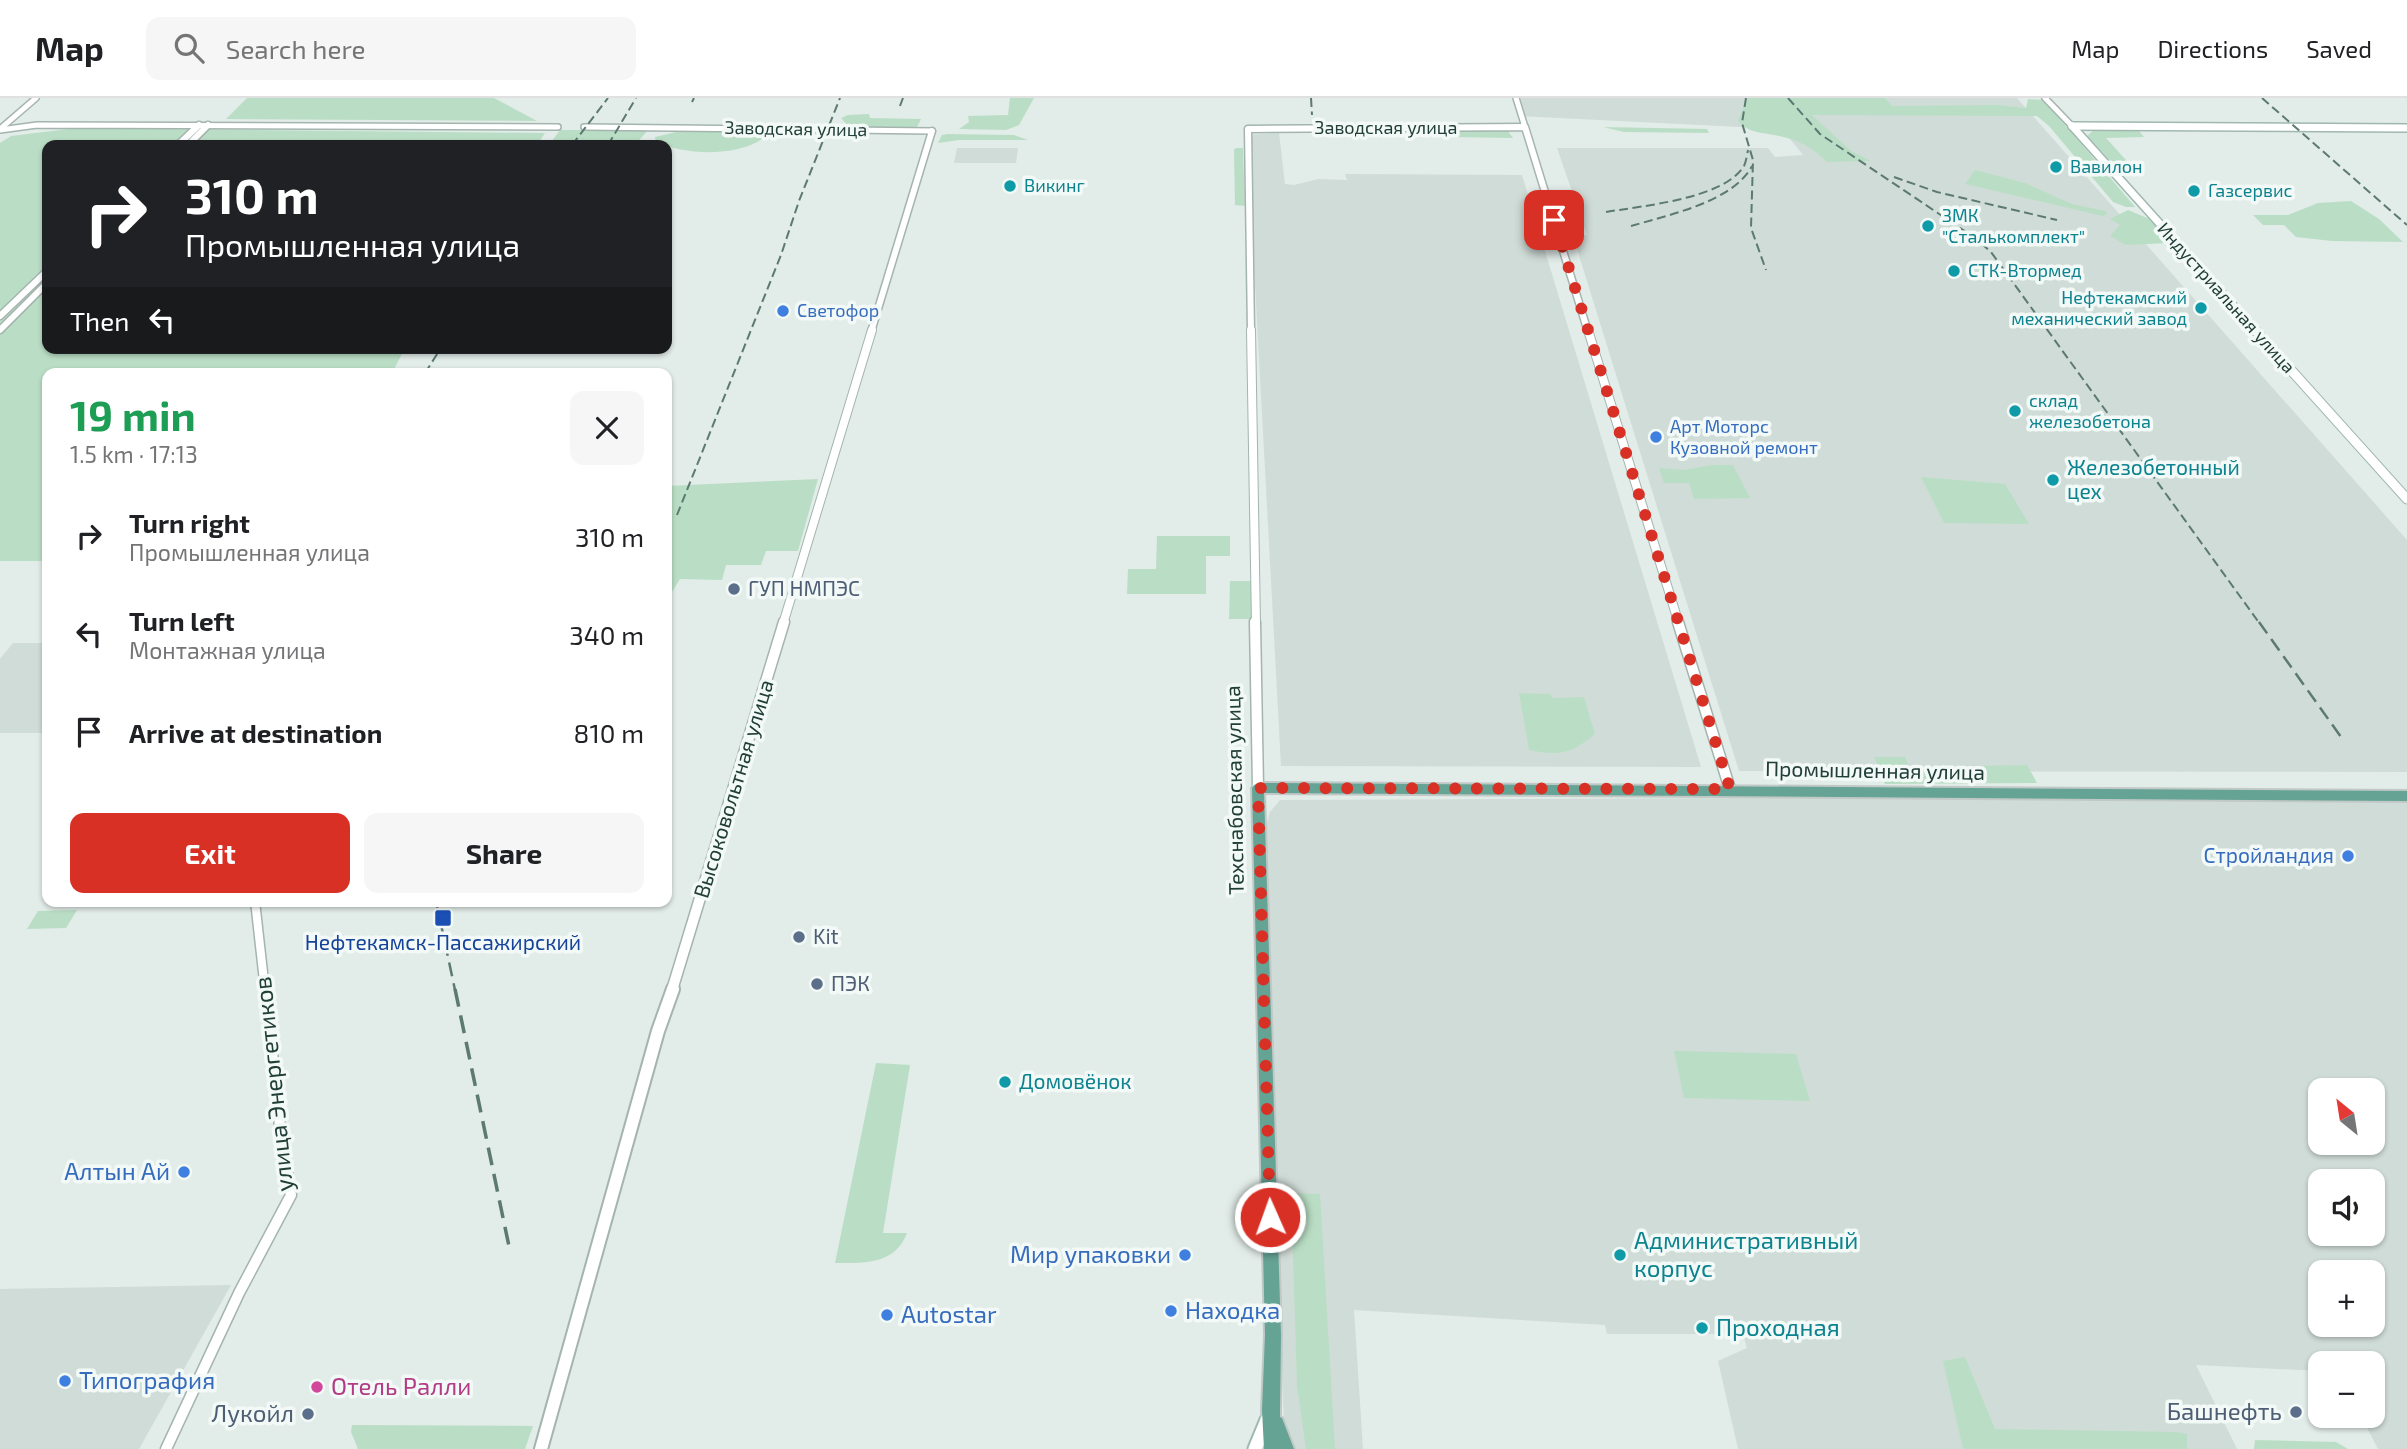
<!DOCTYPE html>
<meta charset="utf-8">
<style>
:root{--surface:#fff;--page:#f6f6f6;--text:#202124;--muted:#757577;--line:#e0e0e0;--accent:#d93025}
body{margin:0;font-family:"Exo 2",sans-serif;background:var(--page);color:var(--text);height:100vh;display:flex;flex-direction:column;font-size:26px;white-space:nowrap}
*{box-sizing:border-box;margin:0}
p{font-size:23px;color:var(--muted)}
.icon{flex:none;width:38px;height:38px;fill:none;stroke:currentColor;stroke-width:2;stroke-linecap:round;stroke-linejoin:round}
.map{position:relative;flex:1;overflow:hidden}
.details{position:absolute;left:42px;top:270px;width:630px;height:539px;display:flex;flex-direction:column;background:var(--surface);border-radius:14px;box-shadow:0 2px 5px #0004}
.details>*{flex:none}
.hud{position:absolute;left:42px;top:42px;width:630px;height:214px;border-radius:14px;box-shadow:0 2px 5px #0004;background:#202124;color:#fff;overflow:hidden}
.needle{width:46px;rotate:330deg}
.fabs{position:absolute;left:2308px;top:980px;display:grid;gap:14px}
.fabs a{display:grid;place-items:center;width:77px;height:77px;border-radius:14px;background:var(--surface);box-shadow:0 2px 5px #0004;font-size:35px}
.pin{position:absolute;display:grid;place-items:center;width:60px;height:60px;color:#fff;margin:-30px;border-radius:14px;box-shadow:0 4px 10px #0006}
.me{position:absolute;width:77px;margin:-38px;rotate:358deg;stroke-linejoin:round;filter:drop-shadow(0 0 5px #0008)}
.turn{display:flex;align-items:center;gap:24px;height:147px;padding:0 28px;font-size:32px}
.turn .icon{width:91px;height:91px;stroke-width:2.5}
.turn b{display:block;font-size:49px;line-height:60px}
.then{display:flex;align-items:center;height:66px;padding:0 28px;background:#0003;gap:14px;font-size:26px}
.round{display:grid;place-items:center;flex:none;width:74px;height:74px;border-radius:14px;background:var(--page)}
.overview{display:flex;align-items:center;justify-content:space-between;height:119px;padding:0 28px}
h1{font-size:42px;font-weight:700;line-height:52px;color:#1e9e55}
.primary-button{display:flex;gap:14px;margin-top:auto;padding:14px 28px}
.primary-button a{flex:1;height:80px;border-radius:14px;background:var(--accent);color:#fff;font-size:28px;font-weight:700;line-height:80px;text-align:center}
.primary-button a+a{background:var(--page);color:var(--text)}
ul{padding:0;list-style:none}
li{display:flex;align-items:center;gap:21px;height:98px;padding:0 28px}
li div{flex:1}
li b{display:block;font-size:26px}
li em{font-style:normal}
header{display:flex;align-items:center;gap:42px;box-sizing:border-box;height:98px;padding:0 35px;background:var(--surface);border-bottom:2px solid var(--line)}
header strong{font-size:33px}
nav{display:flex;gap:38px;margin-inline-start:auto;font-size:24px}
.search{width:490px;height:63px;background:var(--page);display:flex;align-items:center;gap:18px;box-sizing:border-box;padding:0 24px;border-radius:14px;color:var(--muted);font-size:26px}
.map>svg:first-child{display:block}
.built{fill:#d0dcd7;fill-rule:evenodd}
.green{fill:#badec5}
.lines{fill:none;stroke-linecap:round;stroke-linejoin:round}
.minor-far2-casing{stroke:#a4b4af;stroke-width:8}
.minor-far1-casing{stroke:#a4b4af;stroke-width:11}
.minor-casing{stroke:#a4b4af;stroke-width:13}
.tertiary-far3-casing{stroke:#a4b4af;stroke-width:9}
.tertiary-far2-casing{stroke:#a4b4af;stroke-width:10}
.tertiary-far1-casing{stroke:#a4b4af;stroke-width:13}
.tertiary-casing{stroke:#a4b4af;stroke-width:16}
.secondary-far2-casing{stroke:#a0b8b1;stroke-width:10}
.secondary-far1-casing{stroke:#a0b8b1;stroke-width:11}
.secondary-casing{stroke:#a0b8b1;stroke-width:17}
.primary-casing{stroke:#c1c9c7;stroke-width:4}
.minor-far2{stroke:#fff;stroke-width:5}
.minor-far1{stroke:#fff;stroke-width:8}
.minor{stroke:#fff;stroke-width:10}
.tertiary-far3{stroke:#fff;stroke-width:6}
.tertiary-far2{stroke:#fff;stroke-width:8}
.tertiary-far1{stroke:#fff;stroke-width:10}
.tertiary{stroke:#fff;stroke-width:12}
.secondary-far2{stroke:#fff;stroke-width:7}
.secondary-far1{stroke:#fff;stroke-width:9}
.secondary{stroke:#fff;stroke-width:13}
.primary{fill:#65a395;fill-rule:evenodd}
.rail-far2{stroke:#5c7972;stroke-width:2;stroke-dasharray:9 4.5;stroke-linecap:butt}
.rail-far1{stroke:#5c7972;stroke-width:2.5;stroke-dasharray:14 7;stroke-linecap:butt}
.rail{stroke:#5c7972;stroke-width:3.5;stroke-dasharray:18 9;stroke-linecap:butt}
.route{stroke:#d93025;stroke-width:12;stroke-dasharray:0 21.6}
.culture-dot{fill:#0f9aa8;stroke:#f2f9f6;stroke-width:2.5}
.shop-dot{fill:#3f7fe0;stroke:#f2f9f6;stroke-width:2.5}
.service-dot{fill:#5c6f8a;stroke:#f2f9f6;stroke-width:2.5}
.transit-dot{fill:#1a4fb4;stroke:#f2f9f6;stroke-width:2.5}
.hotel-dot{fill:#d1479c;stroke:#f2f9f6;stroke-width:2.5}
.labels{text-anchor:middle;stroke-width:7;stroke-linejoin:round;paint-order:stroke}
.far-street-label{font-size:18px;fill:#213e37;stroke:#f2f9f6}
.far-culture-label{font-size:18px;fill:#0d838f;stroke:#f2f9f6;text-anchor:start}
.far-shop-label{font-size:18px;fill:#366cbe;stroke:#f2f9f6;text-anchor:start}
.culture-label{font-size:21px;fill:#0d838f;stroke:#f2f9f6;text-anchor:start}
.service-label{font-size:21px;fill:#4e5e75;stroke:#f2f9f6;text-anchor:start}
.street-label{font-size:21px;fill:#213e37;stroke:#f2f9f6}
.shop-label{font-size:21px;fill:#366cbe;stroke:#f2f9f6;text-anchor:end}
.transit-label{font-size:21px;fill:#164399;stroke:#f2f9f6}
.near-street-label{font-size:24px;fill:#213e37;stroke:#f2f9f6}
.near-shop-label{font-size:24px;fill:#366cbe;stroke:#f2f9f6;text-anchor:start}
.near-culture-label{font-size:24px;fill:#0d838f;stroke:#f2f9f6;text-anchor:start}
.near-hotel-label{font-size:24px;fill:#b23c85;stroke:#f2f9f6;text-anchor:start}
.near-service-label{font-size:24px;fill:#4e5e75;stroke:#f2f9f6;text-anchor:end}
</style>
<header>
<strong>Map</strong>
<div class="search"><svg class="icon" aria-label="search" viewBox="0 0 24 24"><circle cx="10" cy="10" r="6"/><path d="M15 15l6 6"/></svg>Search here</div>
<nav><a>Map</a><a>Directions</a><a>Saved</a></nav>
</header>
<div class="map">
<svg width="2407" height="1351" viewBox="0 0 2407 1351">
<rect width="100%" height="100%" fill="#e2ece8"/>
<g class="built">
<path d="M1516,0H2017L2407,442V674L1739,673L1573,138L1587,137L1557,50H1768L1775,59L1803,57L1782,31L1521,18Z"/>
<path d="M1279,35L1285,86L1294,87L1318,81L1347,82L1345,76L1522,77L1701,669L1281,668L1247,37Z"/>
<path d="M957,50H1018L1016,65H954Z"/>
<path d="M13,545H47V635H0V561Z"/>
<path d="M2058,699L2407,702V1351H2378L2361,1318H2373V1265H2320V1273L2196,1267L2237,1351H1738L1718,1263L1747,1250L1743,1236H1607L1605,1227L1354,1212L1363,1351H1290L1284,1327L1264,735L1270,714L1280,702ZM2320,992H2373V1045H2320ZM2320,1083H2373V1136H2320ZM2320,1174H2373V1227H2320Z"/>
<path d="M231,1187L139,1351H0V1191Z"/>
</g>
<g class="green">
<path d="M247,0H494L537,23L226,21Z"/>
<path d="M1010,0H1034L1019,27L1006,32L959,31L969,24L968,18L1008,17Z"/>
<path d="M1747,0H1885L1892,8L1997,7L2026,10L2028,1L2044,2L2135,109H2126L2113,104L2049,28L2037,18L1812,17L1851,53L1871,63L1827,64C1813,50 1799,42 1779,38C1762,34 1750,36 1738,23Z"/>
<path d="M869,16L870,20L921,21L916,31L850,30L841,20L848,17Z"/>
<path d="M1603,29L1707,31L1709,35L1624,34Z"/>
<path d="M76,30L545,35L537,47H47V250H405L392,275H47V463H0V45L11,38Z"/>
<path d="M560,32H648L635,47H549Z"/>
<path d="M711,32L763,36L762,41C735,59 685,57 656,44L655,39L676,34Z"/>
<path d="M2094,32L2139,33L2144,39L2106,40L2135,72H2121L2116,69L2087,38Z"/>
<path d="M1447,33H1508L1513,40L1448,39L1444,35Z"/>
<path d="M948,36L1014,37L1028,42H959L938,45L942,37Z"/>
<path d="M1237,50H1243L1245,108L1235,107L1234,51Z"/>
<path d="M1975,72L2025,85L2072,106L2106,113L2107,116L2103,118L1965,86Z"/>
<path d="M2351,103L2379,121L2403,144L2332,143L2296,139L2284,127H2263L2253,117H2288L2318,105Z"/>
<path d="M2128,112L2152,122L2169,140V145L2126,147L2110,138L2120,127L2110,121Z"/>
<path d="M1712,367H1733L1750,400L1694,401L1689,385H1664L1659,370L1684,372Z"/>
<path d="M1921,379L2005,386L2029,426L1944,425Z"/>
<path d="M818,381L798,453H766L761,467H726L722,482L680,481L667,502V388Z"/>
<path d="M1157,438H1230V458H1206V496H1127L1128,471H1156Z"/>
<path d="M1230,483H1252V521H1229Z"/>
<path d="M1519,595L1550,596L1553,600L1584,599L1595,636C1571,656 1560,658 1529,652Z"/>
<path d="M1874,659H1905L1909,669L2027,667L2037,685L1885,686Z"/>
<path d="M77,812L66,830L27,831L38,813Z"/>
<path d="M1674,953L1796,956L1810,1003L1684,1000Z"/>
<path d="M876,965L910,967L883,1135H907C895,1167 864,1165 835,1165Z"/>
<path d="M1291,1095L1320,1096L1335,1351H1306L1297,1288Z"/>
<path d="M1965,1259L1995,1331L2176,1334L2187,1336V1351H1963L1943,1263Z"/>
<path d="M352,1327L533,1328L525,1351H358L351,1334Z"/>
<path d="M2255,1342L2336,1344L2348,1351H2254Z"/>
</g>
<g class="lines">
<g class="minor-far2-casing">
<g id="minor-far2">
<path d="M1516,0L1525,29"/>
<path d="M2045,0L2072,28"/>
<path d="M584,29L932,33"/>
<path d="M0,31L36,0"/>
<path d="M0,32L37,27L558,29"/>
</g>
</g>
<g class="minor-far1-casing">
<path id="minor-far1" d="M255,803L265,892"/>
</g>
<g class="minor-casing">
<path id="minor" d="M166,1351L239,1195L291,1097L281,1037L265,891"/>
</g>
<g class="tertiary-far3-casing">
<g id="tertiary-far3">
<path d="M178,47L199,27"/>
<path d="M188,47L208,27"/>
<path d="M0,218L47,173"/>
<path d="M0,232L47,185"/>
<path d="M871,234L932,33"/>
<path d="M1251,234L1248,31L1525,29L1588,234"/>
</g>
</g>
<g class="tertiary-far2-casing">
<g id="tertiary-far2">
<path d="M1251,232L1256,526"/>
<path d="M1588,232L1679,526"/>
<path d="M783,526L872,232"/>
</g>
</g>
<g class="tertiary-far1-casing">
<g id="tertiary-far1">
<path d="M1255,524L1258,690"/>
<path d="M1678,524L1730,691"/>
<path d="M672,892L784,524"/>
</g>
</g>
<g class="tertiary-casing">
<path id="tertiary" d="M541,1351L658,933L673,891"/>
</g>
<g class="secondary-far2-casing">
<g id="secondary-far2">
<path d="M2072,28L2257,234"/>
<path d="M2072,28L2407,30"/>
</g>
</g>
<g class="secondary-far1-casing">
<path id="secondary-far1" d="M2255,232L2407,401"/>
</g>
<g class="secondary-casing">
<path id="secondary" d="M1255,1351L1267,1322"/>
</g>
<g class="primary-casing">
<path id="primary" d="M1258,685L2407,693V703L1264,695L1281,1237L1280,1312V1319L1282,1320L1294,1351H1264L1262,1312L1265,1237L1252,690L1254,687Z"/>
</g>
<use href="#minor-far2" class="minor-far2"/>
<use href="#minor-far1" class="minor-far1"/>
<use href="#minor" class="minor"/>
<use href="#tertiary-far3" class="tertiary-far3"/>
<use href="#tertiary-far2" class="tertiary-far2"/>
<use href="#tertiary-far1" class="tertiary-far1"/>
<use href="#tertiary" class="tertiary"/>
<use href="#secondary-far2" class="secondary-far2"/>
<use href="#secondary-far1" class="secondary-far1"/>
<use href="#secondary" class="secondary"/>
<use href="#primary" class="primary"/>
<g class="rail-far2">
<path d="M1311,0L1312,17"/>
<path d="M1746,0L1742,25L1753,62L1751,130L1766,172"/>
<path d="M1788,0L1820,36L1975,140L1991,154L2260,526"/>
<path d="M2262,0L2407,127"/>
<path d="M692,4L694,0"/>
<path d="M900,8L903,0"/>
<path d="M572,47L608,0"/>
<path d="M608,47L636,0"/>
<path d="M1894,79L1937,94L2057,122"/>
<path d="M1606,114C1641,108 1724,101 1744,68C1746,64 1747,57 1748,52"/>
<path d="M1631,128C1668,117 1733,104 1752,68"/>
<path d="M425,275L441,250"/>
<path d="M677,417L781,157L799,103L840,0"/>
</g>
<g class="rail-far1">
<path d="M2259,524L2341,639"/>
<path d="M436,803L455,892"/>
</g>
<path class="rail" d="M455,891L510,1153"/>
</g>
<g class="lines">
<path class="route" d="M1270,1119L1258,690L1730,691L1554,122"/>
</g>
<g class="culture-dot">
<circle cx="2056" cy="69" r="7"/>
<circle cx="1010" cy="88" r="7"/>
<circle cx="2194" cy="93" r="7"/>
<circle cx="1928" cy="128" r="7"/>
<circle cx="1954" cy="173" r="7"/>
<circle cx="2201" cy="210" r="7"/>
<circle cx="2015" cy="313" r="7"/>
<circle cx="2053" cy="382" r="7"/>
<circle cx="1005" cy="984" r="7"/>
<circle cx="1620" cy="1157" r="7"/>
<circle cx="1702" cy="1230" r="7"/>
</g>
<g class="shop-dot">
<circle cx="783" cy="213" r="7"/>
<circle cx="1656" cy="339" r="7"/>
<circle cx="2348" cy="758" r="7"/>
<circle cx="184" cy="1074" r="7"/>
<circle cx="1185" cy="1157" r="7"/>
<circle cx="1171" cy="1213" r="7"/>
<circle cx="887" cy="1217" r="7"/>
<circle cx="65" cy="1283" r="7"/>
</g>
<g class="service-dot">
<circle cx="734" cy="491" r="7"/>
<circle cx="799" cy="839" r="7"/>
<circle cx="817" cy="886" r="7"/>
<circle cx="2296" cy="1314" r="7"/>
<circle cx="308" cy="1316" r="7"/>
</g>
<rect class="transit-dot" x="434" y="811" width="18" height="18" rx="3.5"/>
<circle class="hotel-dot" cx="317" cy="1289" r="7"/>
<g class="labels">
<g class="far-street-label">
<text x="1386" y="36">Заводская улица</text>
<text transform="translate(796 31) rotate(1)" y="6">Заводская улица</text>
<text transform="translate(2226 200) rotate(48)" y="6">Индустриальная улица</text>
</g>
<g class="far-culture-label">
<text x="2070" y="75">Вавилон</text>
<text x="1024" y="94">Викинг</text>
<text x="2208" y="99">Газсервис</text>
<text x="1942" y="124">ЗМК<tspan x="1942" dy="21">"Сталькомплект"</tspan></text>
<text x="1968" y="179">СТК-Втормед</text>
<text x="2187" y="206" text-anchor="end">Нефтекамский<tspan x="2187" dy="21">механический завод</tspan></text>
<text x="2029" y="309">склад<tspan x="2029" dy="21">железобетона</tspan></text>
</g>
<g class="far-shop-label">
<text x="797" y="219">Светофор</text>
<text x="1670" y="335">Арт Моторс<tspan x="1670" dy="21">Кузовной ремонт</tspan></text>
</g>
<g class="culture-label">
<text x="2067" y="377">Железобетонный<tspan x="2067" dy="24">цех</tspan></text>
<text x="1019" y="991">Домовёнок</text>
</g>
<g class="service-label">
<text x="748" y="498">ГУП НМПЭС</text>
<text x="813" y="846">Kit</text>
<text x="831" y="893">ПЭК</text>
</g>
<g class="street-label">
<text transform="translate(1875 673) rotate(1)" y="7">Промышленная улица</text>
<text transform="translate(734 691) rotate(-73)" y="7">Высоковольтная улица</text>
<text transform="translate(1235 692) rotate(-91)" y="7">Техснабовская улица</text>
</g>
<g class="shop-label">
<text x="2334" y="765">Стройландия</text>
</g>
<g class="transit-label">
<text x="443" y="852">Нефтекамск-Пассажирский</text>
</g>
<g class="near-street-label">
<text transform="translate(274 986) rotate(-96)" y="8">улица Энергетиков</text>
</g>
<g class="near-shop-label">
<text x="170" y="1082" text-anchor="end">Алтын Ай</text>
<text x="1171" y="1165" text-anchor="end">Мир упаковки</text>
<text x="1185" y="1221">Находка</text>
<text x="901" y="1225">Autostar</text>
<text x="79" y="1291">Типография</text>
</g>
<g class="near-culture-label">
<text x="1634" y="1151">Административный<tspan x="1634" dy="28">корпус</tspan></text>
<text x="1716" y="1238">Проходная</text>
</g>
<g class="near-hotel-label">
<text x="331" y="1297">Отель Ралли</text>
</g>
<g class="near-service-label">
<text x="2282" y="1322">Башнефть</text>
<text x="294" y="1324">Лукойл</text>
</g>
</g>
</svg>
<div class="fabs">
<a><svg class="needle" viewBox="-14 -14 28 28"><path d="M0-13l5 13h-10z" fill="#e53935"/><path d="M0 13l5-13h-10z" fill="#757577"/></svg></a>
<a><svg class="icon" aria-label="sound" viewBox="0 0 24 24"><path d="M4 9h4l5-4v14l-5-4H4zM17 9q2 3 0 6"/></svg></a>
<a>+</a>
<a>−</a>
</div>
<div class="pin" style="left:1554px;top:122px;background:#d93025"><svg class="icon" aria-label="arrive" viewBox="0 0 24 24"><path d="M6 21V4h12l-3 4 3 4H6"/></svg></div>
<svg class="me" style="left:1270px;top:1119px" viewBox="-20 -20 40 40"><circle r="17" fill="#d93025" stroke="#fff" stroke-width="3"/><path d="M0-11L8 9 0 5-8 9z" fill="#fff"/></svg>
<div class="hud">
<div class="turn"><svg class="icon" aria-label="right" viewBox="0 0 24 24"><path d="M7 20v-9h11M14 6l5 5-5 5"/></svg><div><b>310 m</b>Промышленная улица</div></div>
<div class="then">Then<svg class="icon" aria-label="left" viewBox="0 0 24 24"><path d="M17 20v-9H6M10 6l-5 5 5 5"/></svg></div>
</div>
<section class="details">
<div class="overview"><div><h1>19 min</h1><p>1.5 km · 17:13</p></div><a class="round"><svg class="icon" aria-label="close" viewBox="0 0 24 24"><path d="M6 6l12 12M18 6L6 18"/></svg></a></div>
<ul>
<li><svg class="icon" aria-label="right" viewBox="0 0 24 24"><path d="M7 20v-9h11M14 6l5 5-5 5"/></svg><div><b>Turn right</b><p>Промышленная улица</p></div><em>310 m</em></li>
<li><svg class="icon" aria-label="left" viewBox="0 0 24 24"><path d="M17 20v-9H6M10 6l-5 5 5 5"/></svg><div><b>Turn left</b><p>Монтажная улица</p></div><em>340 m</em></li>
<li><svg class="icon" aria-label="arrive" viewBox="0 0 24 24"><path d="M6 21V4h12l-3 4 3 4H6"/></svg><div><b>Arrive at destination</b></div><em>810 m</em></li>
</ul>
<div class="primary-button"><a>Exit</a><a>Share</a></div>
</section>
</div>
